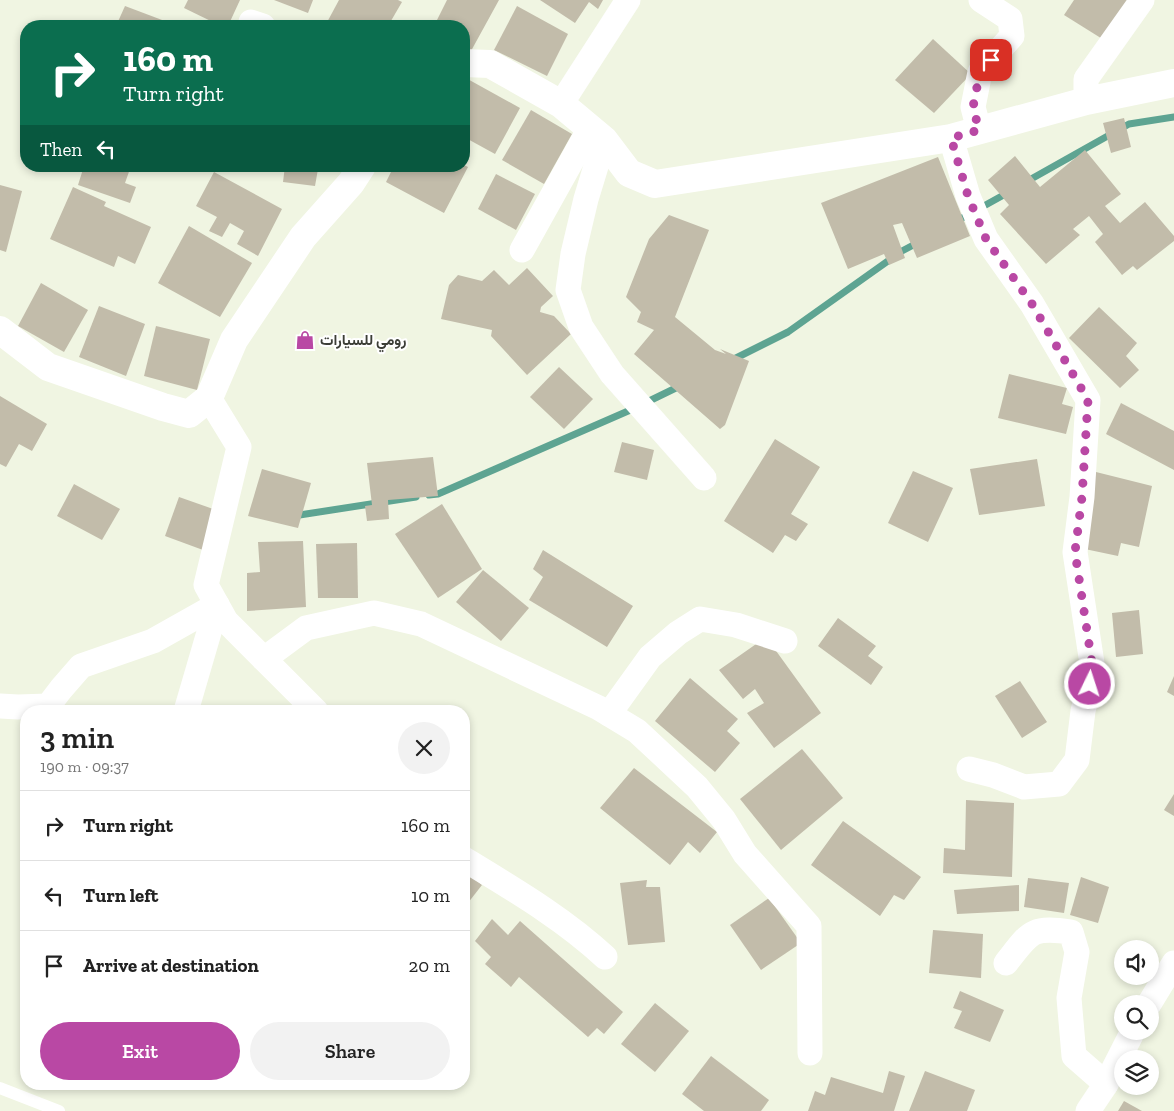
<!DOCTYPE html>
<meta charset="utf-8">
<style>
:root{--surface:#fff;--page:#f2f2f2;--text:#222;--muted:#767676;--line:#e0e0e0;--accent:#b948a4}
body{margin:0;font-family:"Zilla Slab",Vazirmatn,serif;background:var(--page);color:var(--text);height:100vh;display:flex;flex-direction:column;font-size:19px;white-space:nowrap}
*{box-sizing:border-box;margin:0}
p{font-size:16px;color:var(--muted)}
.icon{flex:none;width:28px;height:28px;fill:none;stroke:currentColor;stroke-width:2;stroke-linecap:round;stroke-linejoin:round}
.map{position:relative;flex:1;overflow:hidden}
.details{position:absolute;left:20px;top:705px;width:450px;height:385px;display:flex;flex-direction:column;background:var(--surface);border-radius:20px;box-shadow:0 2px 8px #0003}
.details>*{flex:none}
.banner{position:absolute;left:20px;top:20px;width:450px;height:152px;border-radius:20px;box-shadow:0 2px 8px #0003;background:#0b6e4f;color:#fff;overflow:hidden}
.controls{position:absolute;left:1114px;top:940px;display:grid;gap:10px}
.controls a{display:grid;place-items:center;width:45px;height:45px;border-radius:50%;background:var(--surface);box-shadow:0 2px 8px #0003;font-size:25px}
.pin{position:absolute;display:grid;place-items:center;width:42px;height:42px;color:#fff;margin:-21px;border-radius:10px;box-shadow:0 2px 8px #0006}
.me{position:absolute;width:55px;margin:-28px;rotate:4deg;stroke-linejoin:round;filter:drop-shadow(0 0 4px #0008)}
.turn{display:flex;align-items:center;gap:18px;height:105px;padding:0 20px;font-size:22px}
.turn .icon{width:65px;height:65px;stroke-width:2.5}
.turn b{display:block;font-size:35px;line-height:42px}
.then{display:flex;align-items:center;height:48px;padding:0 20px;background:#0003;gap:10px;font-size:19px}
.round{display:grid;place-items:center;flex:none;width:52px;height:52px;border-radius:26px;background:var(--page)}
.summary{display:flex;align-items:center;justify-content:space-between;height:85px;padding:0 20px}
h1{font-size:30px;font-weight:600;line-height:38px}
.primary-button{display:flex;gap:10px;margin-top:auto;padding:10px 20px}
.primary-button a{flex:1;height:58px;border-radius:30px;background:var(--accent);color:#fff;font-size:20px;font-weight:600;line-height:58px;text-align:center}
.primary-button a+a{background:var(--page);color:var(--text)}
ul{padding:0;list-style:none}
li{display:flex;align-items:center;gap:15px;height:70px;padding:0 20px;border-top:1px solid var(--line)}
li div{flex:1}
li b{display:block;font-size:19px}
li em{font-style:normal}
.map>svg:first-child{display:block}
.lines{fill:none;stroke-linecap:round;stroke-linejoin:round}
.stream{stroke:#5ea492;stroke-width:7}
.building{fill:#c2bcaa}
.lane{stroke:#fff;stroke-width:12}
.street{stroke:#fff;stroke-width:25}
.secondary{stroke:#fff;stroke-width:28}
.route{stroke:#b948a4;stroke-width:9;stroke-dasharray:0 16.2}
.labels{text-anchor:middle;stroke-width:4;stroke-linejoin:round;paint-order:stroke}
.poi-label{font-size:15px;font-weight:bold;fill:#3c3e37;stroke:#fff;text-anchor:start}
</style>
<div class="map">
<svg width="1174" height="1111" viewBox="0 0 1174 1111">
<rect width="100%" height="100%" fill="#f0f5e2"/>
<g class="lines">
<g class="stream">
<path d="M1024,183L1129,124L1174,117"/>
<path d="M955,222L1009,192"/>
<path d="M730,361L788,332L902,251L919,242"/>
<path d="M645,403L682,385"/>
<path d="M429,495L438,494L635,408"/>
<path d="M293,516L416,497"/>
</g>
</g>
<g class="building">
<path d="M188,0H240L228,26H221L184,8Z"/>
<path d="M274,0H313L308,13Z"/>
<path d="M339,0H398L402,2L388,26H325Z"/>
<path d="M447,0H499L471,51L464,47V26H434Z"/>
<path d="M540,0H603L598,9L589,2L575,23Z"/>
<path d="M1074,0H1131L1104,40L1064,15Z"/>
<path d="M125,6L178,26H116Z"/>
<path d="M517,6L568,34L547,76L494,50Z"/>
<path d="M933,39L971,74L934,113L895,80Z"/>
<path d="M464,77L520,108L495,154L464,137Z"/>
<path d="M531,110L572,134L544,184L502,160Z"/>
<path d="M1124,118L1131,147L1111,153L1103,123Z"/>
<path d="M1085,150L1121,194L1105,206L1120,223L1145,202L1174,236V241L1137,270L1133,266L1122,275L1095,242L1103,234L1089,216L1073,229L1080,235L1046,264L1000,214L1009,205L988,180L1015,156L1040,187Z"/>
<path d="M938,157L970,236L917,258L902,223L893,225L905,258L889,265L884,254L848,269L821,203Z"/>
<path d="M464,165L468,167L444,213L386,182L394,166H464Z"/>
<path d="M84,166H131L125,183L136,187L130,203L78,185Z"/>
<path d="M285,166H344V172L318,169L315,186L283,182Z"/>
<path d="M214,172L282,209L258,256L237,244L244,231L230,223L222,237L209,231L217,217L196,206Z"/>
<path d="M496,174L535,194L516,230L478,209Z"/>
<path d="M0,185L22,191L6,252L0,250Z"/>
<path d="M73,187L106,202L104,206L151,227L135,264L118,256L114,267L50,239Z"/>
<path d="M669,215L709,230L675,317L715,350L726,354L720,349L749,361L725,425L720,429L634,354L654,330L637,322L641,312L626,297L649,239Z"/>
<path d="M189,226L252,263L220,317L158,283Z"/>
<path d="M527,268L553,296L541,307L540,312L554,316L571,334L527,375L491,336L492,330L441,319L449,285L458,275L482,281L494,270L509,285Z"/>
<path d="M41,283L88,310L64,352L18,326Z"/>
<path d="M99,306L145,324L126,376L79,357Z"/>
<path d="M1099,307L1137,343L1126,356L1139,370L1120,388L1069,338Z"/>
<path d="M156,326L210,339L197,390L144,376Z"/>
<path d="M559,367L593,399L564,429L530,397Z"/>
<path d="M1009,374L1067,388L1062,404L1073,407L1066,434L998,418Z"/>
<path d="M0,396L47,424L32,451L19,444L6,467L0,464Z"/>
<path d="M1121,403L1174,431V470L1106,434Z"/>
<path d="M775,439L820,467L791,514L808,524L796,541L785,535L773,553L724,521Z"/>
<path d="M622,442L654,450L647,480L614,472Z"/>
<path d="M433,457L438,496L388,500L389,519L367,521L365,506L372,505L367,463Z"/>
<path d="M1037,459L1045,506L979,515L970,469Z"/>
<path d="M262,469L311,483L298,528L248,516Z"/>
<path d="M913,471L953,488L928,542L888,523Z"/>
<path d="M1096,472L1152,486L1139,547L1121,543L1118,556L1080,548Z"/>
<path d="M74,484L120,509L102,540L57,516Z"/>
<path d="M179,497L216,510L203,550L165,536Z"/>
<path d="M442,504L482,569L438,598L395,534Z"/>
<path d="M303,541L306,607L247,611V573L260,572L258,542Z"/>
<path d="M357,543L358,598H318L316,544Z"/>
<path d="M543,550L633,606L607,647L529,600L543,577L533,569Z"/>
<path d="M483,570L529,608L501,641L456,602Z"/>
<path d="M1139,610L1143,654L1116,657L1112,613Z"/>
<path d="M838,618L876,646L868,656L883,667L871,685L818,646Z"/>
<path d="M766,637L821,713L774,748L747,713L764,703L755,689L743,699L719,670Z"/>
<path d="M1174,676V696L1167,692Z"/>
<path d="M690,678L738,719L727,731L740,743L715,772L655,721Z"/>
<path d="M1020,681L1047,722L1022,738L995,696Z"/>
<path d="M802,749L843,798L781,850L740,799Z"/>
<path d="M634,768L717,832L700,853L688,842L670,865L600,808Z"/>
<path d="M1174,794V816L1164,810Z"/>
<path d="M966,800L1014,803L1012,877L943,873L944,848L965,850Z"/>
<path d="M843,821L921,877L904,900L894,895L880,916L811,865Z"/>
<path d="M464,870L482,885L464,908Z"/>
<path d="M1081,877L1109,887L1098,923L1070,915Z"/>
<path d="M1028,878L1069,883L1064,913L1024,907Z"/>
<path d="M647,880L646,887H660L665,942L628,945L620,883Z"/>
<path d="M1019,885V911L957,914L954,890Z"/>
<path d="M769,898L801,943L761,970L730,925Z"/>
<path d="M492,919L508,935L520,921L623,1012L604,1034L597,1028L588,1037L519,977L511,987L485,964L491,957L475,941Z"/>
<path d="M933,930L983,934L981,978L929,973Z"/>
<path d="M960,991L1004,1010L990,1042L954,1028L962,1011L953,1008Z"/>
<path d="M655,1003L689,1031L655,1072L621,1044Z"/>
<path d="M711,1056L769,1100L761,1111H704L682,1094Z"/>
<path d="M889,1071L905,1076L894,1111H808L815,1091L825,1095L831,1077L883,1093Z"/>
<path d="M925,1071L975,1090L967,1111H909Z"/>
<path d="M1124,1101L1142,1111H1118Z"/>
</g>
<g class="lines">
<path class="lane" d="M0,1088L59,1111"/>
<g class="street">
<path d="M251,22L263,26"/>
<path d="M1086,101V79L1142,0"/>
<path d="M561,104L628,0"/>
<path d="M979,130L973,107L980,72L1012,36L1010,19L981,0"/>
<path d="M951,138L968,196L986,239L1032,304L1088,400L1082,497L1075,552L1093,670L1083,711L1077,760L1059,784L1024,787L993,775L969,769"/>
<path d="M604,140L586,199L573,254L568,290L581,327L612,374L704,478"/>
<path d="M522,250L590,128"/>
<path d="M209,398L239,447L206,585L226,621L316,711"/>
<path d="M264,659L306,628L374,613L421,624L599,708L637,731L697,787L724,820L745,854L809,926L810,1053"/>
<path d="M0,706L18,707L48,706L61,689L81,666L153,641L217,605"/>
<path d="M186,711L217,605"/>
<path d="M609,714L650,657L678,633L700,619L736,625L785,641"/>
<path d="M464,859C513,889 563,918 605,957"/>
<path d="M1006,963C1030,933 1030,926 1071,932L1077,952L1069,998L1074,1056L1106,1084"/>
<path d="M1149,1004L1174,963"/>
<path d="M1088,1111L1106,1084L1133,1031"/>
</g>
<g class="secondary">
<path d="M464,63L490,64L561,104L604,140L629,173L655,184L951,138L1086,101L1174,83"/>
<path d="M0,330L48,367L163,407L189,414L209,398L234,340L303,237L351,183L362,166"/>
</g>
</g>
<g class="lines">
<path class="route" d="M991,60L980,72L973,107L979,130L951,138L968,196L986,239L1032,304L1088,400L1082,497L1075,552L1093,670L1090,684"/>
</g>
<defs>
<g id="shop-bare" transform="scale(1.5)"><path d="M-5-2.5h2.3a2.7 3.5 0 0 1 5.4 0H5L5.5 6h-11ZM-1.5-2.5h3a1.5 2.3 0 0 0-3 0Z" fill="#b948a4" stroke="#fff" stroke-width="2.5" paint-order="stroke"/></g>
</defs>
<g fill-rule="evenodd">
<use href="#shop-bare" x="305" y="340"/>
</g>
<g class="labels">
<g class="poi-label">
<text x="320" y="345">رومي للسيارات</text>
</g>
</g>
</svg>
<div class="controls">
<a><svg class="icon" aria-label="sound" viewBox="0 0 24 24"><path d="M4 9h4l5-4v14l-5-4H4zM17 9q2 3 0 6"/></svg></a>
<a><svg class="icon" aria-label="search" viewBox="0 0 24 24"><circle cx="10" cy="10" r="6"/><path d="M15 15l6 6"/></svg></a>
<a><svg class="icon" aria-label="layers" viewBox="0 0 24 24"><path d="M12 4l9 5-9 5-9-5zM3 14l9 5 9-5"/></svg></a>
</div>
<div class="pin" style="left:991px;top:60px;background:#d93025"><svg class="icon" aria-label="arrive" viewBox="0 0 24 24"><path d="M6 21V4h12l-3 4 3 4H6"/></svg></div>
<svg class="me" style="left:1090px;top:684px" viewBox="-20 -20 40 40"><circle r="17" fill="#b948a4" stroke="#fff" stroke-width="3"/><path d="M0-11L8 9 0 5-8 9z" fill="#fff"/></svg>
<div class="banner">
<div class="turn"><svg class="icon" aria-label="right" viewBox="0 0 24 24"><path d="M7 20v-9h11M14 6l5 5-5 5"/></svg><div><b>160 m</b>Turn right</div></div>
<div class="then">Then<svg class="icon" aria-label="left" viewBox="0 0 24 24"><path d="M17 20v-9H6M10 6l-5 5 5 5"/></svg></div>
</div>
<section class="details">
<div class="summary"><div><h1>3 min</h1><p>190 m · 09:37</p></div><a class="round"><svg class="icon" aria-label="close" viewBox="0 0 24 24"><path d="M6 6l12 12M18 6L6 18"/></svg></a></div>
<ul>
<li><svg class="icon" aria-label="right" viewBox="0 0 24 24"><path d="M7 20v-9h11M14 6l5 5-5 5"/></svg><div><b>Turn right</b></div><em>160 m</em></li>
<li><svg class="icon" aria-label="left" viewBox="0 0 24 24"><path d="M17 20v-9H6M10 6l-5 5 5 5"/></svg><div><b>Turn left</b></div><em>10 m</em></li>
<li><svg class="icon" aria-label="arrive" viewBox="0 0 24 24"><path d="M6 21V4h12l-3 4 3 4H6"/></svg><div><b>Arrive at destination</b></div><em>20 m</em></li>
</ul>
<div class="primary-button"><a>Exit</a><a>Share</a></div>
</section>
</div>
